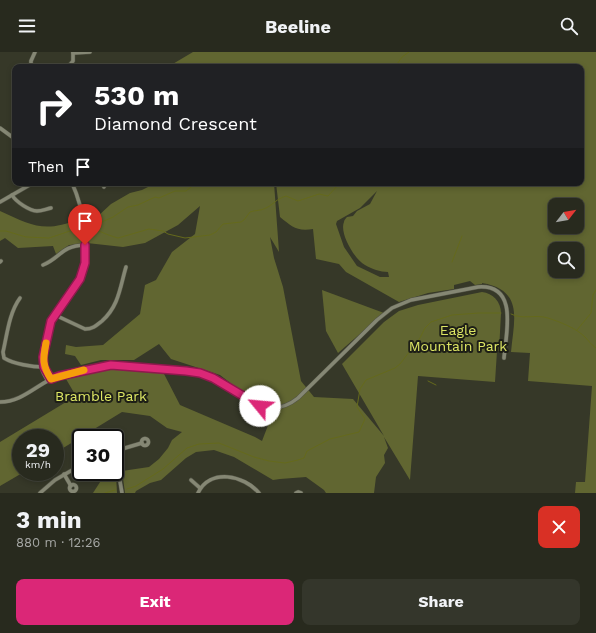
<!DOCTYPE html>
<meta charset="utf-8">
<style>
:root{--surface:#282a1e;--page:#34362b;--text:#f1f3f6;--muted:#a5a7a4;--line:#44463c;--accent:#db2777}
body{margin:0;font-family:"Work Sans",sans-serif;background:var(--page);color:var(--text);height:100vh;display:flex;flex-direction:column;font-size:15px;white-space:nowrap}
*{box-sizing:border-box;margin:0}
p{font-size:13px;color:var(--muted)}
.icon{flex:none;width:22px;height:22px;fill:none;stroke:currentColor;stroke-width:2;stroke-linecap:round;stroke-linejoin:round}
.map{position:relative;height:441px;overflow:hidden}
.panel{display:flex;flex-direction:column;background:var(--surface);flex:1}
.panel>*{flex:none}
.guide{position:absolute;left:12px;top:12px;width:572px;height:122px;border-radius:8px;box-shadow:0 2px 6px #0003,0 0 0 1px var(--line);background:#202124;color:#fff;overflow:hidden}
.needle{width:26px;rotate:59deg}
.tools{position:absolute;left:548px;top:146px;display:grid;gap:8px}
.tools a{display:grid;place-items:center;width:36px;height:36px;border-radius:8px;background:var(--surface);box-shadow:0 2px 6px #0003,0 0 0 1px var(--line);font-size:20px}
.speed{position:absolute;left:12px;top:377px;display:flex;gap:8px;font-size:20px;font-weight:700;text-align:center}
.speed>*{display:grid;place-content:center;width:52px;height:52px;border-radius:50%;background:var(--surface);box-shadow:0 2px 6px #0003,0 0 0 1px var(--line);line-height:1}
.speed small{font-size:10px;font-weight:400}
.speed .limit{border:2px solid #111;border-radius:6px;background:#fff;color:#111}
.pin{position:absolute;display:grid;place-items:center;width:34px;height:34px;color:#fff;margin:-41px -17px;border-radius:50% 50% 50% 0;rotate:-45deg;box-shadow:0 0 4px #0007}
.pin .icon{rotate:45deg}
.me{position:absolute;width:44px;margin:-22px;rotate:298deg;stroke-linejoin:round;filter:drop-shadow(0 0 3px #0008)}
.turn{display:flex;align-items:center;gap:14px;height:84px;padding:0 16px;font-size:18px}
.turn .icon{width:52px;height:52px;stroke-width:2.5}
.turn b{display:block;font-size:28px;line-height:34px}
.then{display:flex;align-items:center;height:38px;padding:0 16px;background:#0003;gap:8px;font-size:15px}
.round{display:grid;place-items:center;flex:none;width:42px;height:42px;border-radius:8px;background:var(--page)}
.overview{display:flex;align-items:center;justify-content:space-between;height:68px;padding:0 16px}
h1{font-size:24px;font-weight:700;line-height:30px}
.cta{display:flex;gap:8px;margin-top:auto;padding:8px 16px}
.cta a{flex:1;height:46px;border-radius:8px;background:var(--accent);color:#fff;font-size:16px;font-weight:700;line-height:46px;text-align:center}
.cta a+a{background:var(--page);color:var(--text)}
header{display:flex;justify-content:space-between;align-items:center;height:52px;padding:0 16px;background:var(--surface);font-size:18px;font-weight:700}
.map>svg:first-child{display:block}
.green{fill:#616631;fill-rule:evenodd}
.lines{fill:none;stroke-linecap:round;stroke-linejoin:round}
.stream{stroke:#656a1c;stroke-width:1}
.minor-casing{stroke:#535446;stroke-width:4.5}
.minor{stroke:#858774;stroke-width:3.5}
.route-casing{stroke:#8e194d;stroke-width:10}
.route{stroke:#db2777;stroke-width:7}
.slow{stroke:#f59e0b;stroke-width:7}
.labels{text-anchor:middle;stroke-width:4;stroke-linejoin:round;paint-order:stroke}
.park-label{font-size:14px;fill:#dde664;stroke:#1e1f17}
</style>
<header><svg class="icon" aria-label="menu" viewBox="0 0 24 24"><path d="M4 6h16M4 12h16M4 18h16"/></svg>Beeline<svg class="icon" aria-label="search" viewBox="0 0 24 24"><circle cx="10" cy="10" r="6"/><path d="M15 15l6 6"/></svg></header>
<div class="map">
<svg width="596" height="441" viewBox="0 0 596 441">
<rect width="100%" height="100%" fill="#363828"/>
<g class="green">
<path d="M193,0H596V441H575L576,430H585L592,334L528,329L530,301L511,300C514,268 524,238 482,231V232L475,233L470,229L454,233V237L428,241L399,250L346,220L339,212L316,207L313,177C297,180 291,174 280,165L276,131H581V15H164L171,13ZM377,139L370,152L357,159L353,164L347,165C346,166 344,168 344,170C339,181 355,208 365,213C372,217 380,220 388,220L389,225H380L357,214L344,195L336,172L337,169L360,156ZM555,153H577V175H555ZM555,197H577V219H555Z"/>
<path d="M177,131H274L279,200L270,185L274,206L283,235L301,329L314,345L353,347L384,384L342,312L384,270L399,259L418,253L482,240C493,241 501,250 501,261L499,299H497L495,330L418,324L410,428L384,385L388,396L384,403L385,411L376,425L374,441H326L324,438L306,425L280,427L273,428L234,405L214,398L196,400L186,406L161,428L150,431L136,439L135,441H125L122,419L149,415L159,407L168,396L172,388L182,380L167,376L150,364L122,360L55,401V386H21V420H24L0,434V390L76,344L66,327L112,315L163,320L180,353L255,385L262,389L272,363L220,323L171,307L159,292L134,308H101L81,313L75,304L65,302L66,293L76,295L103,293L140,262L145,233L156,228L172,200L195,182L200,154L178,173L145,191L123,195L87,191V187L92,181L90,179L87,184L85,165L98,164L111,152L130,141L142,138L150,134L164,135Z"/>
<path d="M0,159C32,174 45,181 79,167L82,192L69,193L56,202L53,194L18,196L5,186L0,189Z"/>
<path d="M322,238L384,261L338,301L326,279Z"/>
<path d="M116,423L117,441H93L102,427Z"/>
</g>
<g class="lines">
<g class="stream">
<path d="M395,15L402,5L409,0"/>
<path d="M93,174L113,165L128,155L138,153L155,145L159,146L175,139H186L196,131"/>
<path d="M89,175H92C95,178 113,185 118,186L149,177L163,179L168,182L185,186L210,183L216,180L223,172L241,170L244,168L250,160C255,158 261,159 266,156C274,152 276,147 286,144L298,149L319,142L328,144L340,131"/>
<path d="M0,179H6L26,185L49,186L76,177"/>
<path d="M452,210L462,184"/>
<path d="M511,262C522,268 536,262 548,266C560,270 576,276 585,285C589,289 591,293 596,296"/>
<path d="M577,278L591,261L593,243L596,238"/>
<path d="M428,329L436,333"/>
<path d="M127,437L136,434L163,417L187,396L199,392L219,391L254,405L269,409L285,411L298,408L304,406L307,399L330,387L359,380L365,367L357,355L360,337L366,328L395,316L400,312L420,286L425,276L431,270L452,263L479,261H501"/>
<path d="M105,441L115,438"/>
</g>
<g class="minor-casing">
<g id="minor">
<path d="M73,1L90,0"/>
<path d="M31,15V9L35,0"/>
<path d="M68,15L73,9V0"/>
<path d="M0,76L15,87"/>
<path d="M102,131L104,135"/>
<path d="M12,143C16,150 30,159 37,159C42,159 46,157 51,156"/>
<path d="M0,150L33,131"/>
<path d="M0,210L1,209"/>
<path d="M43,213C62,205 60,194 85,193"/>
<path d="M20,246C9,261 7,283 3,300L4,306C14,312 32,315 44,315"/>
<path d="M55,263L85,277C93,277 97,273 102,269C119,254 120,235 126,215"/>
<path d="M43,305C46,294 47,280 51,269C57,254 73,242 80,226C92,201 83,155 72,131"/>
<path d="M48,329C43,321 39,315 43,305L44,315L51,327"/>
<path d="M0,350C23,350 38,331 58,324C72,320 97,313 111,313C134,312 159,316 181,319C194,320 205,322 216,328C243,341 267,371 298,346L377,268L392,256L411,248L478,235C519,232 506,281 504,306"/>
<circle cx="145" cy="390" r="3.5"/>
<path d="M115,399L142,391"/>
<path d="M115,400L122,441"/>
<path d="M64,422L71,434"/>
<path d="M191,428L200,436"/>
<circle cx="73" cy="436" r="3.5"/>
<path d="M40,441L55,428L81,413"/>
<path d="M198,441C210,416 244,423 259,441"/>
<path d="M296,441L298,440L301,441"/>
</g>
</g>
<use href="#minor" class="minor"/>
</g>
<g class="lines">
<g class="route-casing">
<path id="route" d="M85,193V211L80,227L51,269L43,305L44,315L51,327L59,324L111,313L186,319L200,321L213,326L260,354"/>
</g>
<use href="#route" class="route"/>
<path class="slow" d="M46,291C43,307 42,313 51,327L84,318"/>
</g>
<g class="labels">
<g class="park-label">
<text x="458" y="283">Eagle<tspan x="458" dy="16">Mountain Park</tspan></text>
<text x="101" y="349">Bramble Park</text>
</g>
</g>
</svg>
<div class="tools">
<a><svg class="needle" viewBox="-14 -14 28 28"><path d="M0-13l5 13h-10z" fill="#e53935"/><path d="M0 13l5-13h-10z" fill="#a5a7a4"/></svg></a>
<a><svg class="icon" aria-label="search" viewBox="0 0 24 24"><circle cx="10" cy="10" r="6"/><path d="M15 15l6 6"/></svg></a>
</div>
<div class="speed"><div>29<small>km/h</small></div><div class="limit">30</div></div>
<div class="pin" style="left:85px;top:193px;background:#d93025"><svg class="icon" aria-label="arrive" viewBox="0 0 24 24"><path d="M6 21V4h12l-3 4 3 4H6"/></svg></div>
<svg class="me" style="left:260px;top:354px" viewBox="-20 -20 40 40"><circle r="19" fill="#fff"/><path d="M0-13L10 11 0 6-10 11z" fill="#db2777"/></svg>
<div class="guide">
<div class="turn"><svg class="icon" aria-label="right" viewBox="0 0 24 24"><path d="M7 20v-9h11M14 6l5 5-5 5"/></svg><div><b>530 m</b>Diamond Crescent</div></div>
<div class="then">Then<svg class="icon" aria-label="arrive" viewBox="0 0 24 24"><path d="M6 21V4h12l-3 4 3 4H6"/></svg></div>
</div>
</div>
<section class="panel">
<div class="overview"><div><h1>3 min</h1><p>880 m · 12:26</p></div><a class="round" style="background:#d93025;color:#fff"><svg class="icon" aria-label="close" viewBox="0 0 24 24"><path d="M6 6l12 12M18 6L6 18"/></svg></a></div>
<div class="cta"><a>Exit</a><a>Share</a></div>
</section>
